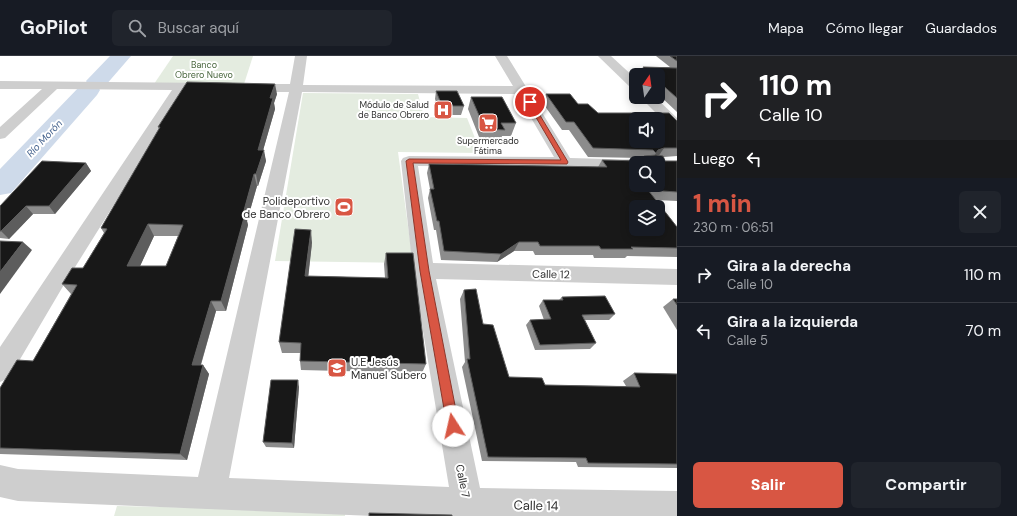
<!DOCTYPE html>
<html lang="es">
<meta charset="utf-8">
<style>
:root{--surface:#171b24;--page:#20242c;--text:#f1f3f6;--muted:#9ea1a6;--line:#363941;--accent:#d85643}
body{margin:0;font-family:"DM Sans",sans-serif;background:var(--page);color:var(--text);height:100vh;display:flex;flex-direction:column;font-size:15px;white-space:nowrap}
*{box-sizing:border-box;margin:0}
p{font-size:13px;color:var(--muted)}
.icon{flex:none;width:22px;height:22px;fill:none;stroke:currentColor;stroke-width:2;stroke-linecap:round;stroke-linejoin:round}
.map{position:relative;flex:1;overflow:hidden}
.panel{display:flex;flex-direction:column;background:var(--surface);width:340px}
.panel>*{flex:none}
.hud{background:#202124;color:#fff;overflow:hidden}
.needle{width:26px;rotate:13deg}
.fabs{position:absolute;left:629px;top:12px;display:grid;gap:8px}
.fabs a{display:grid;place-items:center;width:36px;height:36px;border-radius:6px;background:var(--surface);box-shadow:0 2px 10px #0003;font-size:20px}
.pin{position:absolute;display:grid;place-items:center;width:34px;height:34px;color:#fff;margin:-17px;border:2px solid #fff;border-radius:50%;box-shadow:0 1px 4px #0007}
.me{position:absolute;width:44px;margin:-22px;rotate:350deg;stroke-linejoin:round;filter:drop-shadow(0 0 3px #0008)}
.turn{display:flex;align-items:center;gap:14px;height:84px;padding:0 16px;font-size:18px}
.turn .icon{width:52px;height:52px;stroke-width:2.5}
.turn b{display:block;font-size:28px;line-height:34px}
.then{display:flex;align-items:center;height:38px;padding:0 16px;background:#0003;gap:8px;font-size:15px}
.round{display:grid;place-items:center;flex:none;width:42px;height:42px;border-radius:6px;background:var(--page)}
.summary{display:flex;align-items:center;justify-content:space-between;height:68px;padding:0 16px}
h1{font-size:24px;font-weight:800;line-height:30px;color:var(--accent)}
.cta{display:flex;gap:8px;margin-top:auto;padding:8px 16px}
.cta a{flex:1;height:46px;border-radius:6px;background:var(--accent);color:#fff;font-size:16px;font-weight:800;line-height:46px;text-align:center}
.cta a+a{background:var(--page);color:var(--text)}
ul{padding:0;list-style:none}
li{display:flex;align-items:center;gap:12px;height:56px;padding:0 16px;border-top:1px solid var(--line)}
li div{flex:1}
li b{display:block;font-size:15px}
li em{font-style:normal}
header{display:flex;align-items:center;gap:24px;box-sizing:border-box;height:56px;padding:0 20px;background:var(--surface);border-bottom:1px solid var(--line)}
header strong{font-size:19px}
nav{display:flex;gap:22px;margin-inline-start:auto;font-size:14px}
.search{width:280px;height:36px;background:var(--page);display:flex;align-items:center;gap:10px;box-sizing:border-box;padding:0 14px;border-radius:6px;color:var(--muted);font-size:15px}
main{display:flex;flex:1;min-height:0}
.map>svg:first-child{display:block}
.green{fill:#e4ece0}
.lines{fill:none;stroke-linecap:round;stroke-linejoin:round}
.river{fill:#cedaea;fill-rule:evenodd}
.street{fill:#cecece;fill-rule:evenodd}
.wall{fill:#8c8c8c;fill-rule:evenodd}
.shaded-wall{fill:#5d5d5d}
.building{fill:#181818;stroke:#5d5d5d;fill-rule:evenodd}
.route{fill:#d85643;stroke:#8c382c}
.labels{text-anchor:middle;stroke-width:4;stroke-linejoin:round;paint-order:stroke}
.far-park-label{font-size:9px;fill:#4c6941;stroke:#fff}
.far-poi-label{font-size:9px;fill:#313131;stroke:#fff;text-anchor:end}
.far-water-label{font-size:10px;font-style:italic;fill:#44628d;stroke:#fff}
.poi-label{font-size:11px;fill:#313131;stroke:#fff;text-anchor:end}
.street-label{font-size:11px;fill:#313131;stroke:#fff}
.near-street-label{font-size:13px;fill:#313131;stroke:#fff}
</style>
<header>
<strong>GoPilot</strong>
<div class="search"><svg class="icon" aria-label="search" viewBox="0 0 24 24"><circle cx="10" cy="10" r="6"/><path d="M15 15l6 6"/></svg>Buscar aquí</div>
<nav><a>Mapa</a><a>Cómo llegar</a><a>Guardados</a></nav>
</header>
<main>
<div class="map">
<svg width="677" height="460" viewBox="0 0 677 460">
<rect width="100%" height="100%" fill="#fff"/>
<g class="green">
<path d="M173,0H253L244,28H154Z"/>
<path d="M303,37L418,38L424,61L467,62L481,97L398,96L413,207L275,205Z"/>
<path d="M117,450L345,455V460H114Z"/>
</g>
<g class="lines">
<path class="river" d="M110,0H131L105,30L98,31L100,34L97,39L11,137L0,139V113L81,29L88,28L86,25Z"/>
<g class="street">
<path d="M295,0H307L303,29L513,30L495,0H507L570,102L646,104L648,107H636V112L418,110L433,207L677,213V229L436,223L480,432L677,435V460H373L18,445L0,441V409L18,413L198,421L289,36H246L240,32L246,28H290ZM302,36L517,38L554,101L409,100L403,102L401,105L413,215L449,431L229,422Z"/>
<path d="M598,0H611L636,23V34L632,33Z"/>
<path d="M0,25L213,27L219,31L213,35H185L62,232L9,322L0,326V291L172,34L57,33L5,82L0,83V71L42,33H0Z"/>
<path d="M640,41H655L677,62V74L672,73Z"/>
</g>
</g>
<g class="wall">
<path d="M656,0H677V56L658,38V19H638L643,11H670Z"/>
<path d="M436,35L464,50L461,59H440L435,43Z"/>
<path d="M277,38L274,47L275,53L263,94L266,105L258,130H257L247,165L248,169L226,255H216L201,309H203L209,318L187,404L0,398V332L33,305L71,238L62,228L83,212L104,177L101,172L159,73L158,71ZM154,180H178L166,210H140Z"/>
<path d="M546,38L578,48L598,57L677,65V100L664,101L665,105H677V145L655,144L677,171V201L627,200L625,202H594L593,199H535L533,195H514L497,206L441,204L436,174H434L428,142L430,133L427,117L429,108L598,111L602,104L640,105L642,102L588,101L569,74H562L542,46Z"/>
<path d="M471,41L516,67L511,80H502L500,87L481,86L468,53Z"/>
<path d="M86,107L91,115L55,158H33L9,183L0,182V150Z"/>
<path d="M312,187L308,220L385,222L384,208L386,197L426,308L422,317L301,314L300,305V297H282L279,286Z"/>
<path d="M464,234L483,268L509,321L545,329L626,330L623,325L634,317L677,318V412L578,411L576,406L482,405L462,311L465,306L460,243Z"/>
<path d="M562,241L615,258L609,264H585L596,287L590,293L535,294L526,269L530,264H544L539,250L543,244H559Z"/>
<path d="M673,243H677V274L663,251Z"/>
<path d="M299,331L294,392L266,391L263,386Z"/>
</g>
<g class="shaded-wall">
<path d="M275,28L277,38L274,47L275,53L260,105L258,94L270,42Z"/>
<path d="M664,92L658,101L652,103L658,94Z"/>
<path d="M264,94L266,105L258,130L256,118Z"/>
<path d="M86,107L91,115L55,158L49,150Z"/>
<path d="M254,118L257,130L247,165L248,169L226,255L221,245L243,158Z"/>
<path d="M26,150L33,158L9,183L1,175Z"/>
<path d="M148,168L154,180L135,221L127,210Z"/>
<path d="M311,174L312,187L307,232L305,220Z"/>
<path d="M23,186L32,194L0,238V216Z"/>
<path d="M519,186L514,195L497,206L501,198Z"/>
<path d="M211,245L216,255L198,318L192,309Z"/>
<path d="M203,309L209,318L187,404L180,398Z"/>
<path d="M298,324L299,331L294,392L292,387Z"/>
</g>
<g class="building">
<path d="M670,0H677V5Z"/>
<path d="M643,11L677,12V42L658,25V19H651Z"/>
<path d="M187,26L275,28L270,42H273L258,94H264L256,118H254L243,158H245L221,245H211L192,309H203L180,398L0,392V332L17,304L33,305L77,229L62,228L72,212H83L107,173L101,172L160,71H158ZM148,168L183,169L166,210H127Z"/>
<path d="M436,35H457L464,50H442Z"/>
<path d="M546,38H570L578,48H588L598,57H669L677,65V92H664L658,94L656,97L653,94L593,92L574,66H566ZM636,63H658V85H636Z"/>
<path d="M471,41H502L516,67H501L505,74L485,73Z"/>
<path d="M656,99L663,100L665,105H677V136L648,134L677,171V192L631,191L633,193H601L599,190H540L538,186H519L501,198L444,195L439,165H437L430,133H434L429,108L607,111L602,104L642,105L644,100ZM636,107H658V129H636ZM636,151H658V173H636Z"/>
<path d="M42,105L86,107L49,150H26L1,175H0V150Z"/>
<path d="M295,173L311,174L305,220L388,222L386,197H413L426,308L300,305L301,287L279,286Z"/>
<path d="M0,185L23,186L0,216Z"/>
<path d="M476,233L483,268L493,269L509,321L542,322L545,329L640,331L634,317L677,318V408L588,407L586,402L488,401L467,303H470L464,234Z"/>
<path d="M605,240L615,258L582,259L596,287L540,289L530,264L551,263L543,244H563L562,241Z"/>
<path d="M673,243H677V249Z"/>
<path d="M271,324H298L292,387L263,386Z"/>
<path d="M369,457L452,459V460H369Z"/>
</g>
<path class="route" d="M530,45L532,46L568,106L567,108L413,107L429,215L459,370L457,375L453,376L449,375L447,370L420,215L406,105L409,103L561,104L527,46Z"/>
<defs>
<g id="hospital-square" transform="scale(1)"><rect x="-9" y="-9" width="18" height="18" rx="4" fill="#d85643" stroke="#fff"/><path d="M-5-5h3v3.5h4V-5h3V5h-3V1.5h-4V5h-3Z" fill="#fff"/></g>
<g id="supermarket-square" transform="scale(1)"><rect x="-9" y="-9" width="18" height="18" rx="4" fill="#d85643" stroke="#fff"/><path d="M-6-5.5h2.5l.6 2H6L4.5 2H-2.5L-4.4-4H-6ZM-1.5 3.2a1.3 1.3 0 1 0 .1 0ZM3 3.2a1.3 1.3 0 1 0 .1 0Z" fill="#fff"/></g>
<g id="stadium-square" transform="scale(1)"><rect x="-9" y="-9" width="18" height="18" rx="4" fill="#d85643" stroke="#fff"/><path d="M0-5a6.5 5 0 1 0 0 10a6.5 5 0 1 0 0-10ZM-3.5-1.8h7v3.6h-7Z" fill="#fff"/></g>
<g id="school-square" transform="scale(1)"><rect x="-9" y="-9" width="18" height="18" rx="4" fill="#d85643" stroke="#fff"/><path d="M0-5L7-2L0 1L-7-2ZM-4 1L0 2.5L4 1V4Q0 6-4 4Z" fill="#fff"/></g>
</defs>
<g fill-rule="evenodd">
<use href="#hospital-square" x="443" y="54"/>
<use href="#supermarket-square" x="488" y="67"/>
<use href="#stadium-square" x="344" y="151"/>
<use href="#school-square" x="337" y="312"/>
</g>
<g class="labels">
<g class="far-park-label">
<text x="204" y="12">Banco<tspan x="204" dy="10">Obrero Nuevo</tspan></text>
</g>
<g class="far-poi-label">
<text x="429" y="52">Módulo de Salud<tspan x="429" dy="10">de Banco Obrero</tspan></text>
<text x="488" y="88" text-anchor="middle">Supermercado<tspan x="488" dy="10">Fátima</tspan></text>
</g>
<g class="far-water-label">
<text transform="translate(44 82) rotate(-47)" y="4">Río Morón</text>
</g>
<g class="poi-label">
<text x="330" y="149">Polideportivo<tspan x="330" dy="13">de Banco Obrero</tspan></text>
<text x="351" y="310" text-anchor="start">U.E Jesús<tspan x="351" dy="13">Manuel Subero</tspan></text>
</g>
<g class="street-label">
<text transform="translate(551 218) rotate(1)" y="4">Calle 12</text>
<text transform="translate(463 425) rotate(79)" y="4">Calle 7</text>
</g>
<g class="near-street-label">
<text transform="translate(536 449) rotate(1)" y="5">Calle 14</text>
</g>
</g>
</svg>
<div class="fabs">
<a><svg class="needle" viewBox="-14 -14 28 28"><path d="M0-13l5 13h-10z" fill="#e53935"/><path d="M0 13l5-13h-10z" fill="#9ea1a6"/></svg></a>
<a><svg class="icon" aria-label="sound" viewBox="0 0 24 24"><path d="M4 9h4l5-4v14l-5-4H4zM17 9q2 3 0 6"/></svg></a>
<a><svg class="icon" aria-label="search" viewBox="0 0 24 24"><circle cx="10" cy="10" r="6"/><path d="M15 15l6 6"/></svg></a>
<a><svg class="icon" aria-label="layers" viewBox="0 0 24 24"><path d="M12 4l9 5-9 5-9-5zM3 14l9 5 9-5"/></svg></a>
</div>
<div class="pin" style="left:530px;top:46px;background:#d93025"><svg class="icon" aria-label="arrive" viewBox="0 0 24 24"><path d="M6 21V4h12l-3 4 3 4H6"/></svg></div>
<svg class="me" style="left:453px;top:370px" viewBox="-20 -20 40 40"><circle r="19" fill="#fff"/><path d="M0-13L10 11 0 6-10 11z" fill="#d85643"/></svg>
</div>
<section class="panel">
<div class="hud">
<div class="turn"><svg class="icon" aria-label="right" viewBox="0 0 24 24"><path d="M7 20v-9h11M14 6l5 5-5 5"/></svg><div><b>110 m</b>Calle 10</div></div>
<div class="then">Luego<svg class="icon" aria-label="left" viewBox="0 0 24 24"><path d="M17 20v-9H6M10 6l-5 5 5 5"/></svg></div>
</div>
<div class="summary"><div><h1>1 min</h1><p>230 m · 06:51</p></div><a class="round"><svg class="icon" aria-label="close" viewBox="0 0 24 24"><path d="M6 6l12 12M18 6L6 18"/></svg></a></div>
<ul>
<li><svg class="icon" aria-label="right" viewBox="0 0 24 24"><path d="M7 20v-9h11M14 6l5 5-5 5"/></svg><div><b>Gira a la derecha</b><p>Calle 10</p></div><em>110 m</em></li>
<li><svg class="icon" aria-label="left" viewBox="0 0 24 24"><path d="M17 20v-9H6M10 6l-5 5 5 5"/></svg><div><b>Gira a la izquierda</b><p>Calle 5</p></div><em>70 m</em></li>
</ul>
<div class="cta"><a>Salir</a><a>Compartir</a></div>
</section>
</main>
